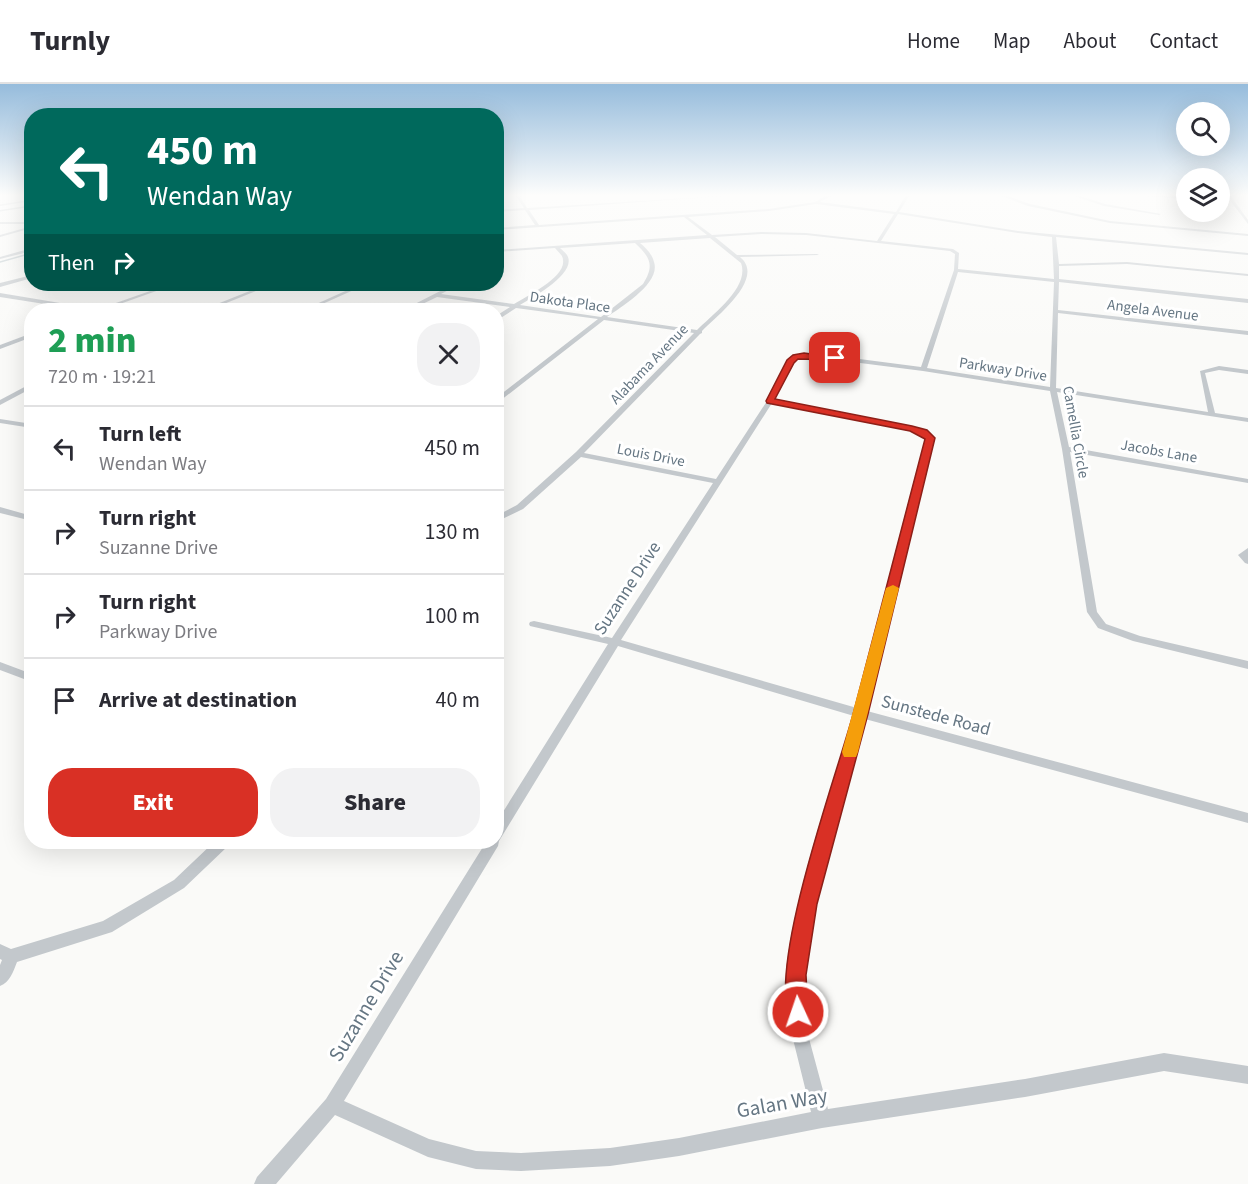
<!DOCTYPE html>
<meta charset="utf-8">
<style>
:root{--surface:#fff;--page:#f2f2f3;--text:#2b2b33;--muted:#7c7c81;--line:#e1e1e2;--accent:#d93025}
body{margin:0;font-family:"Source Sans 3",sans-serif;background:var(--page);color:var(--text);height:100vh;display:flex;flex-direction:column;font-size:22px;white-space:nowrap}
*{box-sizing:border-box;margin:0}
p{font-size:20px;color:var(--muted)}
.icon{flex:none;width:33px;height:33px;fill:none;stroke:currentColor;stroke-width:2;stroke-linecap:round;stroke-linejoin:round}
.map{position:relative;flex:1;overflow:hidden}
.side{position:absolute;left:24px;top:219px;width:480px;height:546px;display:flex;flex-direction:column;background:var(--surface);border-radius:24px;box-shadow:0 6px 24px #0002}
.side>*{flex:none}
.banner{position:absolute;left:24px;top:24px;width:480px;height:183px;border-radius:24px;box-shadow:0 6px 24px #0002;background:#00695c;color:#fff;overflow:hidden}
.buttons{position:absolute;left:1176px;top:18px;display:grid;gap:12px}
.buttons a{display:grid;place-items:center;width:54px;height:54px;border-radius:50%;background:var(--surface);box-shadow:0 6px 24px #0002;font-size:30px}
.pin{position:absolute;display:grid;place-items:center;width:51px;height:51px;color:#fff;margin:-26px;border-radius:12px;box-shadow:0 3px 9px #0006}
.me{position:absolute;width:66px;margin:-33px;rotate:357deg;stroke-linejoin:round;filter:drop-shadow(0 0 4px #0008)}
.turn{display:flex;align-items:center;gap:21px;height:126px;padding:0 24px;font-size:27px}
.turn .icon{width:78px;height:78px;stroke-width:2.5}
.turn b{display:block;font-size:42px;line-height:51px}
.then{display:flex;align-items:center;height:57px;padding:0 24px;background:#0003;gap:12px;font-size:22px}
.round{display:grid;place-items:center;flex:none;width:63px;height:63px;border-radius:24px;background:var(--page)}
.headline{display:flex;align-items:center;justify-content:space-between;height:102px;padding:0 24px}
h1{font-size:36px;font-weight:800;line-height:45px;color:#1e9e55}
.action{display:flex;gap:12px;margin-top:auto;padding:12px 24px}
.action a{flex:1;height:69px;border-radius:24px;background:var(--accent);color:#fff;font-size:24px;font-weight:800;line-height:69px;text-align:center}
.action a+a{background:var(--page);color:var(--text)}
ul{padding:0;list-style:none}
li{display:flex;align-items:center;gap:18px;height:84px;padding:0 24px;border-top:2px solid var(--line)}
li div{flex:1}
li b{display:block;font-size:22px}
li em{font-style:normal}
header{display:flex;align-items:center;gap:36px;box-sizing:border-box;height:84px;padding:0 30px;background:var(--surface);border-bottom:2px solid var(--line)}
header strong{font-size:28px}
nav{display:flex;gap:33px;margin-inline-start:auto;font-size:21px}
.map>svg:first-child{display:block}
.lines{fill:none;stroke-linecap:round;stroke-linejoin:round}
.stream{stroke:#bbc7cb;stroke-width:1.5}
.secondary-casing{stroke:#b3babf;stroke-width:3}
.street{fill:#c3c8cc;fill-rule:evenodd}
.secondary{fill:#fff;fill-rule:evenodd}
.route{fill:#d93025;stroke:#8d1f18;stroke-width:1.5}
.slow{fill:#f59e0b}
.labels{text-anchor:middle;stroke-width:6;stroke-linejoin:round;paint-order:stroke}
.far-street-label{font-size:15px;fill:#657683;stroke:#fff}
.street-label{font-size:18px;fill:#657683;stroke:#fff}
.near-street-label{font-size:21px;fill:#657683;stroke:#fff}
</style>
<header>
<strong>Turnly</strong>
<nav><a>Home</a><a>Map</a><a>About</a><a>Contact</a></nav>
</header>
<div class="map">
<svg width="1248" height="1100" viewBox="0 0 1248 1100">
<rect width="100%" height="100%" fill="#fafaf8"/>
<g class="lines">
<path class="stream" d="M0,178L32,169"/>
<g class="secondary-casing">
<path id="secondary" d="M32,117V121L0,126V122Z"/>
</g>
<g class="street">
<path d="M515,111H519L527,124L738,111L529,126L539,141L769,125L815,118L827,111H832L820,118L896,128L906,111H910L899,128L1018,147L1248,169V171L1056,153L1059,180L1127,178L1248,190V192L1127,180L1059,182V195L1248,215V219L1059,198L1058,226L1248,247V251L1058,229L1056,304L1208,328L1200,287L1219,282L1248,286V290L1219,286L1205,289L1215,329L1248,334V338L1057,308L1069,363L1248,395V399L1070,368L1097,528L1106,540L1140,552L1248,577V585L1133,557L1098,544L1087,528L1062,365L1050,307L923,287L821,274L798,275L793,279L774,316L912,343L934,354L867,627L1248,729V739L865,635L815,820L804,891L807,947L828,1025L1025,995L1164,969L1248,982V1000L1164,987L1025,1013L822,1044L679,1072L610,1082L521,1087L476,1085L428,1073L335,1031L276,1100H254L257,1093L326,1015L486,758H496V739L608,560L530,542L529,540L530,538L534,537L612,554L713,399L581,373L523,425L496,438V432L517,421L576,368L694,249L604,236L496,320V314L598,235L516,224L496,237V232L510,223L437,213L410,226H405V225L454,200H460L441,210L514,220C527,212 566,193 563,176C563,171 558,168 555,164L496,168V166L707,151L684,133L496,146V144L535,141L525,126L496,128V126L524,124ZM816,120L894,130L877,157L806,149L761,148L712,151L688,133L769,127ZM898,130L1018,149L1052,153L1054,195L958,185L959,169L953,165L881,157ZM761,150L806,151L950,167L955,170L954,186L921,283L821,270L794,272L787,278L767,317L716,395L584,369L700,250L702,249V247C717,232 766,194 740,173L819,171L817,170L737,171L715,153ZM710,154L741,179C750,203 713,230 697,246L607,233C622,222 661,199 654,178C652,170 646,164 640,159ZM635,159C650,173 655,181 643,200L601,233L520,221C533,213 578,189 567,171C565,168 562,166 560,164ZM958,188L1054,198L1050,303L927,284ZM772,319L910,347L926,355L857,624L621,556ZM618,562L854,632L801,820L788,891L791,947L811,1028L679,1054L610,1064L521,1069L476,1067L429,1055L344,1017L498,762L499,757Z"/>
<path d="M999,111H1005L1030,120L1110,137L1248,150V152L1110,139L1028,122Z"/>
<path d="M1071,111H1077L1105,120L1161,130L1159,131L1104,122Z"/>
<path d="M1143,111L1186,113V115L1145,112Z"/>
<path d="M1226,111H1230L1248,136V140Z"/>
<rect x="0" y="138" width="32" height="2"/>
<path d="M32,142V144L0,153V151Z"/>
<path d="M32,164V167L0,175V173Z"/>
<path d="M32,191V194L0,203V199Z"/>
<path d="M170,200H176L103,226H96Z"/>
<path d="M267,200H273L209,226H202Z"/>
<path d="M361,200H367L309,226H303Z"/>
<path d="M0,209L90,224L93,226H83L0,213Z"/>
<path d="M32,249V253L0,265V261Z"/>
<path d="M32,299V304L0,321V316Z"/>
<path d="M0,335L32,340V344L0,339Z"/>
<path d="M0,423L32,432V437L0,429Z"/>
<path d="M1248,464V480L1245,479L1238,471Z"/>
<path d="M0,578L32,590V598L0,586Z"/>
<path d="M214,758H230L228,762L184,804L112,848L17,878C13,888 10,898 0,902V881L2,876L0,875V860L11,865L103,837L174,796Z"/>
</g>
<use href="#secondary" class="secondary"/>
</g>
<linearGradient id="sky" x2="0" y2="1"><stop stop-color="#96bcdc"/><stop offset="0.42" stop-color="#fdfdfc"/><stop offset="1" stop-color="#fdfdfc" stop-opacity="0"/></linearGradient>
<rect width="1248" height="265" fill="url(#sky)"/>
<path class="route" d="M804,269L839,274L835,276L798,275L794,279L775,315L912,342L927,346L935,354L868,630L817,820L806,891L808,928L805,936L798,939L790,936C767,880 837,691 854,627C878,536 901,445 925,355L910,347L767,319L766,317L787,276L793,271Z"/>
<path class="slow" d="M893,501L899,504L858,668L856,673H844L842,668L886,504Z"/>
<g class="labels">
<g class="far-street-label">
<text transform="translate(570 218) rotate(8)" y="5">Dakota Place</text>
<text transform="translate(1153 226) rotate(7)" y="5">Angela Avenue</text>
<text transform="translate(649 280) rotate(-46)" y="5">Alabama Avenue</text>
<text transform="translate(1003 285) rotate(9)" y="5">Parkway Drive</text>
<text transform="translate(1076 348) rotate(80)" y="5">Camellia Circle</text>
<text transform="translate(1159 367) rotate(10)" y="5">Jacobs Lane</text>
<text transform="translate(651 371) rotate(11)" y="5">Louis Drive</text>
</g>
<g class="street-label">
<text transform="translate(627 504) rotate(-57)" y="6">Suzanne Drive</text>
<text transform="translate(936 631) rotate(15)" y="6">Sunstede Road</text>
</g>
<g class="near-street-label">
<text transform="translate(366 922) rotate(-59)" y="7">Suzanne Drive</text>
<text transform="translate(782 1019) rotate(-10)" y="7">Galan Way</text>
</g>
</g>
</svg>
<div class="buttons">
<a><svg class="icon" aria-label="search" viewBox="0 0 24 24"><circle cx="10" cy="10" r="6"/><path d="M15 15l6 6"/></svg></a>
<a><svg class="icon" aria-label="layers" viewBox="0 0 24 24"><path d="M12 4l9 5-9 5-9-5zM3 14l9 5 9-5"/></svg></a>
</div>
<div class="pin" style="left:835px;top:274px;background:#d93025"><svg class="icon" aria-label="arrive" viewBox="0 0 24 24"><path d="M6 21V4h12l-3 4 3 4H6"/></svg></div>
<svg class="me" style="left:798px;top:928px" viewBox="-20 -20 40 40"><circle r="17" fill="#d93025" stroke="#fff" stroke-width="3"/><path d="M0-11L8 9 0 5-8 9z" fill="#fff"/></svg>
<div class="banner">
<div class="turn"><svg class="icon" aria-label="left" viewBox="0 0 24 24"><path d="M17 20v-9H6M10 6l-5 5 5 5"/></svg><div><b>450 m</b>Wendan Way</div></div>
<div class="then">Then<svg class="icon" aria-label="right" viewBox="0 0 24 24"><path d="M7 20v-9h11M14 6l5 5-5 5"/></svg></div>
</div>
<section class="side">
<div class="headline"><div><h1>2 min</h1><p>720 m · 19:21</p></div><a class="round"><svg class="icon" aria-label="close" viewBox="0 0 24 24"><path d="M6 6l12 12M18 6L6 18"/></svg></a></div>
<ul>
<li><svg class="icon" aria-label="left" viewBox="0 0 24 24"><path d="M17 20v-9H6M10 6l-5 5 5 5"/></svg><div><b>Turn left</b><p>Wendan Way</p></div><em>450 m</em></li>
<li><svg class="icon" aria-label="right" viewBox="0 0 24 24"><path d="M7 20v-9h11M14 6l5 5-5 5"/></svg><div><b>Turn right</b><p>Suzanne Drive</p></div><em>130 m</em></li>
<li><svg class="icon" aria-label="right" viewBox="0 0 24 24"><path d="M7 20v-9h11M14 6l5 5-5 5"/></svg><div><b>Turn right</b><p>Parkway Drive</p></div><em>100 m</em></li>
<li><svg class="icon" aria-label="arrive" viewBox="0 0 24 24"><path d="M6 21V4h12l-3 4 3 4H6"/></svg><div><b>Arrive at destination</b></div><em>40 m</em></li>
</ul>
<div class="action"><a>Exit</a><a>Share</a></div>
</section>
</div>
